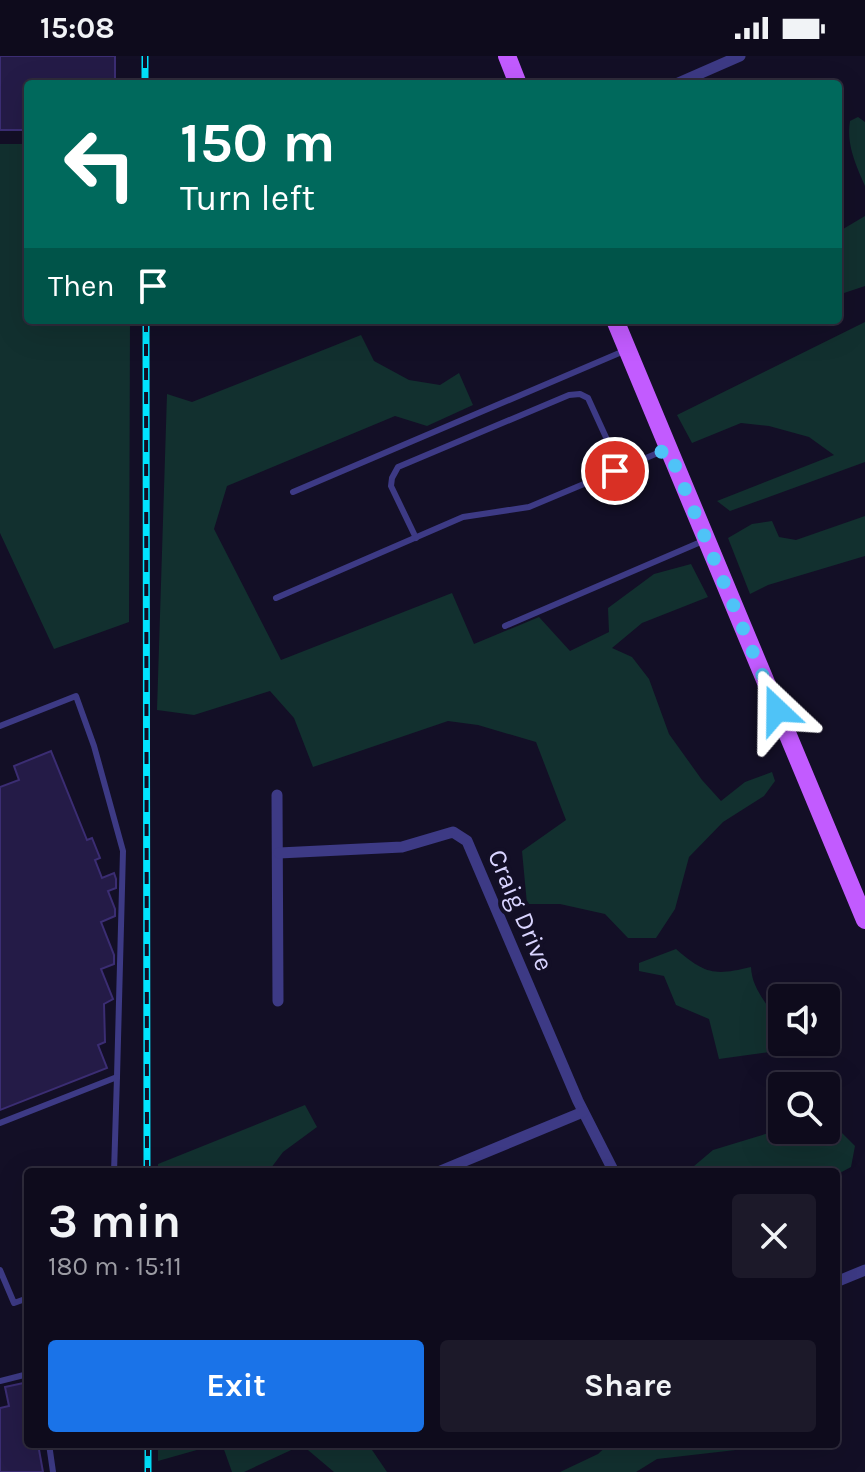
<!DOCTYPE html>
<meta charset="utf-8">
<style>
:root{--surface:#0e0b1c;--page:#1c1929;--text:#f1f3f6;--muted:#9b9ba3;--line:#2e2b3b;--accent:#1a73e8}
body{margin:0;font-family:Karla,sans-serif;background:var(--page);color:var(--text);height:100vh;display:flex;flex-direction:column;font-size:30px;white-space:nowrap}
*{box-sizing:border-box;margin:0}
p{font-size:26px;color:var(--muted)}
.icon{flex:none;width:44px;height:44px;fill:none;stroke:currentColor;stroke-width:2;stroke-linecap:round;stroke-linejoin:round}
.map{position:relative;flex:1;overflow:hidden}
.side{position:absolute;left:24px;top:1112px;width:816px;height:280px;display:flex;flex-direction:column;background:var(--surface);border-radius:8px;box-shadow:0 8px 32px #0002,0 0 0 2px var(--line)}
.side>*{flex:none}
.hud{position:absolute;left:24px;top:24px;width:818px;height:244px;border-radius:8px;box-shadow:0 8px 32px #0002,0 0 0 2px var(--line);background:#00695c;color:#fff;overflow:hidden}
.tools{position:absolute;left:768px;top:928px;display:grid;gap:16px}
.tools a{display:grid;place-items:center;width:72px;height:72px;border-radius:8px;background:var(--surface);box-shadow:0 8px 32px #0002,0 0 0 2px var(--line);font-size:40px}
.pin{position:absolute;display:grid;place-items:center;width:68px;height:68px;color:#fff;margin:-34px;border:4px solid #fff;border-radius:50%;box-shadow:0 2px 8px #0007}
.me{position:absolute;width:88px;margin:-44px;rotate:337deg;stroke-linejoin:round;filter:drop-shadow(0 0 6px #0008)}
.turn{display:flex;align-items:center;gap:28px;height:168px;padding:0 24px;font-size:36px}
.turn .icon{width:104px;height:104px;stroke-width:2.5}
.turn b{display:block;font-size:56px;line-height:68px}
.then{display:flex;align-items:center;height:76px;padding:0 24px;background:#0003;gap:16px;font-size:30px}
.round{display:grid;place-items:center;flex:none;width:84px;height:84px;border-radius:8px;background:var(--page)}
.overview{display:flex;align-items:center;justify-content:space-between;height:136px;padding:0 24px}
h1{font-size:48px;font-weight:700;line-height:60px}
.action{display:flex;gap:16px;margin-top:auto;padding:16px 24px}
.action a{flex:1;height:92px;border-radius:8px;background:var(--accent);color:#fff;font-size:32px;font-weight:700;line-height:92px;text-align:center}
.action a+a{background:var(--page);color:var(--text)}
.status{display:flex;justify-content:space-between;align-items:center;height:56px;padding:0 40px;background:var(--surface);direction:ltr}
.status svg{height:22px;fill:currentColor}
.map>svg:first-child{display:block}
.green{fill:#12302f}
.building{fill:#241b47;stroke:#3b2d73;stroke-width:2}
.lines{fill:none;stroke-linecap:round;stroke-linejoin:round}
.service{stroke:#3d3a85;stroke-width:6}
.minor{stroke:#3d3a85;stroke-width:11}
.primary{stroke:#c25bff;stroke-width:18}
.rail-casing{stroke:#00e5ff;stroke-width:7}
.rail{stroke:#130f26;stroke-width:4;stroke-dasharray:12;stroke-linecap:butt}
.route{stroke:#4fc3f7;stroke-width:14;stroke-dasharray:0 25.2}
.labels{text-anchor:middle;stroke-width:8;stroke-linejoin:round;paint-order:stroke}
.street-label{font-size:26px;fill:#d9d4ff;stroke:#130f26}
</style>
<div class="status"><b>15:08</b><svg viewBox="0 0 49 12"><path d="M0 12V9h3v3zM5 12V6h3v6zM10 12V3h3v9zM15 12V0h3v12zM26 1h20v11H26zM47 4h2v5h-2z"/></svg></div>
<div class="map">
<svg width="865" height="1416" viewBox="0 0 865 1416">
<rect width="100%" height="100%" fill="#130f26"/>
<g class="green">
<path d="M858,61L865,66V130C856,109 846,88 850,65Z"/>
<path d="M0,88H28V264H130L129,566L54,593L0,477Z"/>
<path d="M865,160V230L838,239V176Z"/>
<path d="M865,266V406L730,455L717,445L834,399L809,381L769,370L741,367L692,387L677,359Z"/>
<path d="M361,279L374,305L409,324L440,329L459,317L473,349L427,370L395,360L227,430L214,473L281,604L452,537L474,588L539,561L570,595L609,576L608,552L654,518L691,508L708,541L642,567L612,592L632,601L649,623L669,678L702,724L721,745L745,726L772,716L775,725L764,740L723,766L689,801L675,853L656,882H628L605,858L560,848H527L522,795L566,764L536,686L478,669L448,665L313,711L294,662L270,635L194,659L157,654L167,338L192,346Z"/>
<path d="M865,460V500L768,529L750,538L728,482L752,468L772,465L779,481L796,484Z"/>
<path d="M676,893C705,918 714,920 751,911C752,941 781,956 782,986L770,996L719,1003L709,963L676,949L664,920L639,915V907Z"/>
<path d="M305,1049L317,1071L283,1096L268,1116H158V1108Z"/>
<path d="M833,1068L855,1090L851,1111L836,1119V1116H687L713,1094L782,1073L826,1074V1069Z"/>
<path d="M158,1388H218L158,1405Z"/>
<path d="M222,1388H368L387,1416H334L302,1389L244,1416H232Z"/>
<path d="M609,1388H761L762,1391L657,1403L636,1416H560L598,1398Z"/>
</g>
<g class="building">
<path d="M0,0H115V28H28V74H0Z"/>
<path d="M51,695L87,784L92,782L100,802L95,804L102,822L114,817L116,823V832L108,835L115,853V860L101,866L114,899V908L101,913L113,943L104,948L105,986L98,989L107,1012L0,1054V731L19,724L14,710Z"/>
<path d="M28,1326V1388H38L43,1416H0V1352L9,1350L5,1331Z"/>
</g>
<g class="lines">
<g class="service">
<path d="M293,436L624,295"/>
<path d="M416,482L391,430L392,422L398,411L569,339L580,338L588,342L620,412"/>
<path d="M276,542L463,461L529,451L665,394"/>
<path d="M505,570L703,485"/>
<path d="M0,670L76,640L94,690L123,795L117,1021"/>
<path d="M0,1067L117,1021L114,1116"/>
<path d="M0,1214L14,1247L28,1242"/>
<path d="M0,1325L28,1318"/>
<path d="M49,1388L53,1416"/>
</g>
<g class="minor">
<path d="M676,28L740,0"/>
<path d="M277,739L278,945"/>
<path d="M279,797L402,791L453,776L467,785L578,1045L614,1116"/>
<path d="M438,1116L583,1056"/>
<path d="M836,1226L865,1214"/>
</g>
<g class="primary">
<path d="M507,0L518,28"/>
<path d="M615,264L865,864"/>
</g>
<g class="rail-casing">
<g id="rail">
<path d="M145,0V28"/>
<path d="M146,264L147,1116"/>
<path d="M148,1388V1416"/>
</g>
</g>
<use href="#rail" class="rail"/>
</g>
<g class="lines">
<path class="route" d="M615,415L668,393L777,654"/>
</g>
<g class="labels">
<g class="street-label">
<text transform="translate(521 854) rotate(67)" y="9">Craig Drive</text>
</g>
</g>
</svg>
<div class="tools">
<a><svg class="icon" aria-label="sound" viewBox="0 0 24 24"><path d="M4 9h4l5-4v14l-5-4H4zM17 9q2 3 0 6"/></svg></a>
<a><svg class="icon" aria-label="search" viewBox="0 0 24 24"><circle cx="10" cy="10" r="6"/><path d="M15 15l6 6"/></svg></a>
</div>
<div class="pin" style="left:615px;top:415px;background:#d93025"><svg class="icon" aria-label="arrive" viewBox="0 0 24 24"><path d="M6 21V4h12l-3 4 3 4H6"/></svg></div>
<svg class="me" style="left:777px;top:654px" viewBox="-20 -20 40 40"><path d="M0-17L14 15 0 8-14 15z" fill="#4fc3f7" stroke="#fff" stroke-width="4"/></svg>
<div class="hud">
<div class="turn"><svg class="icon" aria-label="left" viewBox="0 0 24 24"><path d="M17 20v-9H6M10 6l-5 5 5 5"/></svg><div><b>150 m</b>Turn left</div></div>
<div class="then">Then<svg class="icon" aria-label="arrive" viewBox="0 0 24 24"><path d="M6 21V4h12l-3 4 3 4H6"/></svg></div>
</div>
<section class="side">
<div class="overview"><div><h1>3 min</h1><p>180 m · 15:11</p></div><a class="round"><svg class="icon" aria-label="close" viewBox="0 0 24 24"><path d="M6 6l12 12M18 6L6 18"/></svg></a></div>
<div class="action"><a>Exit</a><a>Share</a></div>
</section>
</div>
